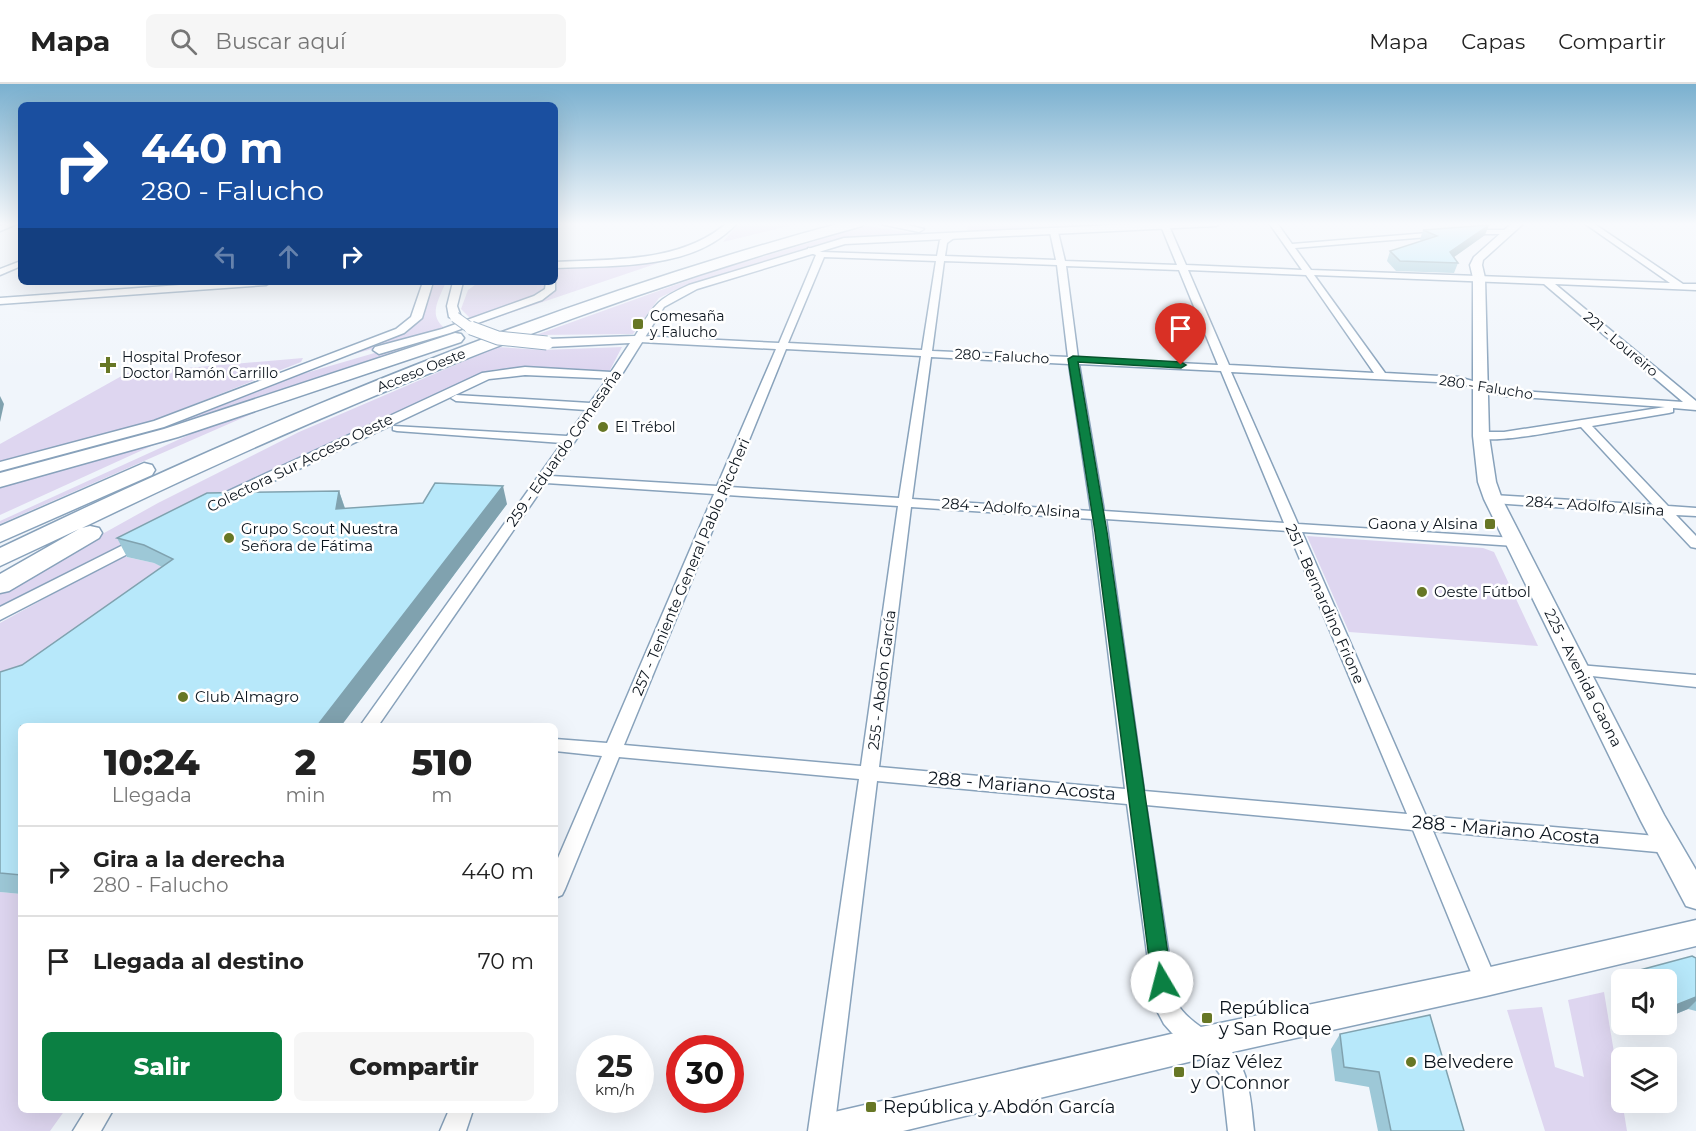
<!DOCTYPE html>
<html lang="es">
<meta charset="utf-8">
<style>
:root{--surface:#fff;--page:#f6f6f6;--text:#222;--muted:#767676;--line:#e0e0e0;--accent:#0b8043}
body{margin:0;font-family:Montserrat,sans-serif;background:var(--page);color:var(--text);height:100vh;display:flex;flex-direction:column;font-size:22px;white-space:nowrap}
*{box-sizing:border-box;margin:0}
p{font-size:20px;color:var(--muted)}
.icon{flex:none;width:33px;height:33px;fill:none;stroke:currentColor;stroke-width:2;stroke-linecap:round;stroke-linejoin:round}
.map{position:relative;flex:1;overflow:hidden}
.side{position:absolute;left:18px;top:639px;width:540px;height:390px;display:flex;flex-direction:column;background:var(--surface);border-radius:9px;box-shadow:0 6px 24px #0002}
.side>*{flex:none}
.top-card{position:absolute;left:18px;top:18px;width:540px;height:183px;border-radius:9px;box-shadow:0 6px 24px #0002;background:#1a4fa0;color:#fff;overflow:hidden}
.controls{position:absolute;left:1611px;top:885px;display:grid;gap:12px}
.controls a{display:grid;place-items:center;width:66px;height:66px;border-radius:9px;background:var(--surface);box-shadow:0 6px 24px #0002;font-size:30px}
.speed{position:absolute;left:576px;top:951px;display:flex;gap:12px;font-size:30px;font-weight:700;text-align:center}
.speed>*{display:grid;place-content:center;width:78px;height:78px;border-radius:50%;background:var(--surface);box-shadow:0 6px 24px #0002;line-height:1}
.speed small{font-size:15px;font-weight:400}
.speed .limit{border:9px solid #d22;background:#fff;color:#111}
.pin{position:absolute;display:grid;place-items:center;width:51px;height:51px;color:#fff;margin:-62px -26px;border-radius:50% 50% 50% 0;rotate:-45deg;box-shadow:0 0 6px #0007}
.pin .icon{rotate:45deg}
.me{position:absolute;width:66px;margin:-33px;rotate:352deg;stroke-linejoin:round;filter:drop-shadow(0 0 4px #0008)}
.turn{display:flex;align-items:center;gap:21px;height:126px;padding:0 24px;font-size:27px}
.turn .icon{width:78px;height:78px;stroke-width:2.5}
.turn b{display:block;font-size:42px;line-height:51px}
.lanes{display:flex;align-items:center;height:57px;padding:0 24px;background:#0003;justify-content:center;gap:30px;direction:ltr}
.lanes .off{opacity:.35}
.eta{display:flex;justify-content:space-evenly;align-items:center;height:102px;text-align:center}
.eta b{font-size:36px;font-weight:800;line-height:42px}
.cta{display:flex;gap:12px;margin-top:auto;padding:12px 24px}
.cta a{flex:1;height:69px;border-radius:9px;background:var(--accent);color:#fff;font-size:24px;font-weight:800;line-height:69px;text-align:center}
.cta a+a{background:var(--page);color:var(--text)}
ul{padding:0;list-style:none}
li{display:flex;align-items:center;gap:18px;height:90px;padding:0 24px;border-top:2px solid var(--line)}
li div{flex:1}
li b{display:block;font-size:22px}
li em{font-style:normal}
header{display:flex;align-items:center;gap:36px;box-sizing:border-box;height:84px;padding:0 30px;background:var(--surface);border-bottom:2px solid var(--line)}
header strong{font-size:28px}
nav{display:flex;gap:33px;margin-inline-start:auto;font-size:21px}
.search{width:420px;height:54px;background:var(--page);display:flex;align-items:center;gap:15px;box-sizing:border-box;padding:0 21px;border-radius:9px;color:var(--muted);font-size:22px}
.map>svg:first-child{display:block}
.green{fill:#ded6f0}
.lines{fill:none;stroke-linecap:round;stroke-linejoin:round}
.minor-casing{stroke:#88a2bb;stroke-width:3}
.tertiary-casing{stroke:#88a2bb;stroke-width:3}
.secondary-casing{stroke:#88a2bb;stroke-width:3}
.motorway-casing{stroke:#88a2bb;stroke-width:3}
.minor{fill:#fff;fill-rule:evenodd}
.tertiary{fill:#fff;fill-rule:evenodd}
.secondary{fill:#fff;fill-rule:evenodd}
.motorway{fill:#fff;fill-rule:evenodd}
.tertiary-bridge-far1-casing{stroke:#88a2bb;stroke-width:12;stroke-linecap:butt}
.tertiary-bridge-casing{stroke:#88a2bb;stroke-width:15;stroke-linecap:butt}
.tertiary-bridge-far1{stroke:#fff;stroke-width:10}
.tertiary-bridge{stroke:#fff;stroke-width:13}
.wall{fill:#9dc8d7}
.shaded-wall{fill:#80a2af}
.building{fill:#b7e8fa;stroke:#80a2af;stroke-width:1.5}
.route{fill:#0b8043;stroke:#07532c;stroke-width:1.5}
.poi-dot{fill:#677725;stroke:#fff;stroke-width:2}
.labels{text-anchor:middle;stroke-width:5;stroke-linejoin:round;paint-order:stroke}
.far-poi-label{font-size:14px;fill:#0c151e;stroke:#fff;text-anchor:start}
.far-street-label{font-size:14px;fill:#0c151e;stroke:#fff}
.street-label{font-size:15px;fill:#0c151e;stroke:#fff}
.poi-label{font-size:15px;fill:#0c151e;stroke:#fff;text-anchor:start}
.near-street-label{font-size:18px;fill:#0c151e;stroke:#fff}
.near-poi-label{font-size:18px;fill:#0c151e;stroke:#fff;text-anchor:start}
</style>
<header>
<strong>Mapa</strong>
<div class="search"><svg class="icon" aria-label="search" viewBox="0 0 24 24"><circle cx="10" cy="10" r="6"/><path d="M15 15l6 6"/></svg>Buscar aquí</div>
<nav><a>Mapa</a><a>Capas</a><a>Compartir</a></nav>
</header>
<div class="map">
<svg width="1696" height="1047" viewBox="0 0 1696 1047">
<rect width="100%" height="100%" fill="#f0f5fb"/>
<g class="green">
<path d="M739,139H800L723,158Z"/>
<path d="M968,139H1192L970,150L967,148Z"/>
<path d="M866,142L921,150L876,151L822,159L684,202L659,214L633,250L536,251L714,187Z"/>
<path d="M679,172L478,240L473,238L547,211L556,203L555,182Z"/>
<path d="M435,198H446C439,215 427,232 446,245L328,277L414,242L421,235Z"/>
<path d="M479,198H547L549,201L540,210L471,235L461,225L468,206Z"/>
<path d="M450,247L454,250L223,329L0,392V386L299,291Z"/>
<path d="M497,263L543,266L622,263L609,288L497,285L488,287L203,420L0,527V507L158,419L299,348Z"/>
<path d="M303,274L301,278L152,337L0,379V360L127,289Z"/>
<path d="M311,304L0,440V437L237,329Z"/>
<path d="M180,349L0,431V402Z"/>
<path d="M1307,452L1483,464L1494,468L1538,562L1349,548Z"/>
<path d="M122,472L154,479L178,491L0,616V539Z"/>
<path d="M0,808L21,810V1026H65L50,1047H0Z"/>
<path d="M1604,908L1627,1047H1545L1507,926L1542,923L1555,983L1584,993L1568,916Z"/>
</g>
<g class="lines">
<g class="minor-casing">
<g id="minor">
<path d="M8,139H19L0,147V142Z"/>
<path d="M555,139H560L555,142Z"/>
<path d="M1269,139H1277L1292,160L1440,148L1444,150L1440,152L1295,164L1311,186L1670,199L1584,139H1593L1683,200H1696V206L1555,200L1696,317V326L1673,324V328L1669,329L1592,342L1668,422L1696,424V432L1676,431L1696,452V464L1691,463L1660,430L1493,419L1487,415L1493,411L1653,421L1581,343C1562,346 1487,362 1475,352L1481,348H1504L1665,323L1505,312L1458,299L1231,288L1298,440L1515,454L1522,458L1515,462L1302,448L1426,732L1668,753L1675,755L1678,761L1675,767L1668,769L1433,747L1497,898L1494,905L1486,908L1478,905L1475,898L1413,746L1146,721L1176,918C1186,935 1203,944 1218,955C1250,978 1250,1011 1254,1047H1228L1222,993L1210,977L1172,949L1164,940L1154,921L1127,720L877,697L834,1047H808L859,695L619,673L565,805L562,811L555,814V781L602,672L555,667V655L607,659L714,410L546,399L378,642H360L562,359L397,347L393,346V342L567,352L586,326L456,317L451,314L456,311L590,319L611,290L615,289L620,292L551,392L717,402L776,265L640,258L635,255L640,252L779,259L816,171L808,168V164L822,168L937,172L940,156L954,149L958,151L947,159L945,172L1056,176L1050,148L1054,146L1058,148L1065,177L1177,181L1161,142L1165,140L1169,142L1186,181L1302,186ZM824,173L936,177L922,266L788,259ZM944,177L1057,181L1068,273L932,267ZM1066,182L1179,186L1218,281L1078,274ZM1188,186L1306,191L1374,289L1229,281ZM1314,191L1544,200L1683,318L1505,306L1458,293L1385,289ZM786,265L921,272L899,414L730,403ZM931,273L1069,280L1091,427L912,415ZM1079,280L1221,287L1284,439L1104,427ZM727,411L898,422L861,682L624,661ZM911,423L1092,435L1125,705L879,683ZM1106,435L1288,447L1407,730L1144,707Z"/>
<path d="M1467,146H1509L1513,148L1509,150H1464V146Z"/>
<path d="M21,177V182L0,191V185Z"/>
<path d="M1579,581L1696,591V603L1573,590L1571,586L1573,582Z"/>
<path d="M86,1026H113L101,1047H73Z"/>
<path d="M449,1026H473L466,1047H440Z"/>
</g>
</g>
<g class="tertiary-casing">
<g id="tertiary">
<path d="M727,139H737C694,187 614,181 555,184V178C613,175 681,179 727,139Z"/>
<path d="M876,139H899L924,145L919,148Z"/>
<path d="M1154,139H1220L1216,142L845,160L697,205L664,223L619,295L525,291L489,295L221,422L215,424L207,419L209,416L482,289L525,283L611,288L630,259L547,263L541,259L547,255L635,252C654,222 655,216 689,201L844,154Z"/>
<path d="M555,196V206L542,216L450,249L379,270L373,266L375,263L442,245L534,212L545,205L546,198Z"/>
<path d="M222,198H271L266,201L0,220V214Z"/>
<path d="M423,198H433L422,234L404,249L164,343L0,387V378L154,337L396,245L411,233Z"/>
<path d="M453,198H463L457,222L461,233L455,236L449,233L447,222Z"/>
<path d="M145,450L151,452L153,455L151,458L0,536V523Z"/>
</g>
</g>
<g class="secondary-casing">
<g id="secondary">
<path d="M1512,139H1524L1483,176L1482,181L1485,194L1489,352L1496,398L1502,415L1664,731L1696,786V825L1686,822L1641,737L1484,415L1478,398L1473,352V194L1470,181L1474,173Z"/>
<path d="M1696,836V862L1486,912L1201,975L903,1047H812L818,1035L830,1029L1201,943L1486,884Z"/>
</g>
</g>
<g class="motorway-casing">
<g id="motorway">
<path d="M841,139H864L862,142C592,216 334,322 82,444L90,442L99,444L102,449L99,454L9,507L0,509V490L79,445L0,482V464C271,334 550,217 841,139Z"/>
<path d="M455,249L461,250L464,254L461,258L178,353L0,403V389L164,345Z"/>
<path d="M144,379L152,381L155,386L152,391L0,458V442Z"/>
</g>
</g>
<use href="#minor" class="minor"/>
<use href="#tertiary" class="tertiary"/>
<use href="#secondary" class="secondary"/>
<use href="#motorway" class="motorway"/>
<g class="tertiary-bridge-far1-casing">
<path id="tertiary-bridge-far1" d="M455,233L473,246"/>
</g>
<g class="tertiary-bridge-casing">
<path id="tertiary-bridge" d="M471,244L498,254L547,259"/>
</g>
<use href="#tertiary-bridge-far1" class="tertiary-bridge-far1"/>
<use href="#tertiary-bridge" class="tertiary-bridge"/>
</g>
<g class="wall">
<path d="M1423,146L1485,151L1454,173L1458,179L1454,189L1396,187L1387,177L1390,167L1422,157L1420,156Z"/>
<path d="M339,407L345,424L507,420L341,642H21V810L0,808V588L22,581L162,483L154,479L127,473L117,454Z"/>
<path d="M1696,874V927L1688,925L1666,934V896H1624L1629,889Z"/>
<path d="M1622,898V910L1616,904Z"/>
<path d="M1340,950L1464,1047H1378L1369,1003L1335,997L1331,965Z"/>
</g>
<g class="shaded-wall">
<path d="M1489,141L1485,151L1447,178L1450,168Z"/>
<path d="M0,312L4,320L0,338Z"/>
<path d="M503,402L507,420L341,642H317Z"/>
<path d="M339,407L345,425H336Z"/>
<path d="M1696,913V917L1688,925L1666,934V925Z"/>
</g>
<g class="building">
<path d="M1489,141L1450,168L1458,179L1400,177L1390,167L1437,152L1423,146Z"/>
<path d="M435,399L503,402L317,642H21V791L0,789V588L22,581L173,475L144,461L117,454L207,409L339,407L336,425L423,419Z"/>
<path d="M1692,872L1696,874V913L1666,925V896H1636L1629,889Z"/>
<path d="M1430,931L1464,1047H1391L1379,988L1344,983L1340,950Z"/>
</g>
<linearGradient id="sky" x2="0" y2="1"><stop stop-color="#7ab0cf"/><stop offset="0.49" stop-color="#f8fafd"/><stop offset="1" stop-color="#f8fafd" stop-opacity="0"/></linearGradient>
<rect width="1696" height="286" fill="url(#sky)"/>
<path class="route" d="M1073,272L1181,278L1186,281L1181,284L1078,278L1107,448L1172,898L1169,905L1162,907L1155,905L1152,898L1095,448L1068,275Z"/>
<g class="poi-dot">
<rect x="632" y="234" width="12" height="12" rx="3"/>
<path d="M105 272h6v6h6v6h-6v6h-6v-6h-6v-6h6z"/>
<circle cx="603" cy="343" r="6"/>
<rect x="1484" y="434" width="12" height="12" rx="3"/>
<circle cx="229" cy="454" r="6"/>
<circle cx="1422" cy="508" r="6"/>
<circle cx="183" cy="613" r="6"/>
<rect x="1201" y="928" width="12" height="12" rx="3"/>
<circle cx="1411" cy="978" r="6"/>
<rect x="1173" y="982" width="12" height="12" rx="3"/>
<rect x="865" y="1017" width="12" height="12" rx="3"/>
</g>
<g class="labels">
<g class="far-poi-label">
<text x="650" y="237">Comesaña<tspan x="650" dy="16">y Falucho</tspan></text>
<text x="122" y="278">Hospital Profesor<tspan x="122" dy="16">Doctor Ramón Carrillo</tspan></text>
<text x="615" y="348">El Trébol</text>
</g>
<g class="far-street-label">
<text transform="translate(1621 260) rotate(40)" y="5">221 - Loureiro</text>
<text transform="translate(1002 272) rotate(3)" y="5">280 - Falucho</text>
<text transform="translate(421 286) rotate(-22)" y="5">Acceso Oeste</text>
<text transform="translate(1486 303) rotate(9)" y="5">280 - Falucho</text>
</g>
<g class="street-label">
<text transform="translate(564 364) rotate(-55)" y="5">259 - Eduardo Comesaña</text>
<text transform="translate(300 379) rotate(-26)" y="5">Colectora Sur Acceso Oeste</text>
<text transform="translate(1595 422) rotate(4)" y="5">284 - Adolfo Alsina</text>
<text transform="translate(1011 424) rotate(4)" y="5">284 - Adolfo Alsina</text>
<text transform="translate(691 483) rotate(-67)" y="5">257 - Teniente General Pablo Riccheri</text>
<text transform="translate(1325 520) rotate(66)" y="5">251 - Bernardino Frione</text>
<text transform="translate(1583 594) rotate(63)" y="5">225 - Avenida Gaona</text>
<text transform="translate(882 596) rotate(-83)" y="5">255 - Abdón García</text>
</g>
<g class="poi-label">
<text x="1478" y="445" text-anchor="end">Gaona y Alsina</text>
<text x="241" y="450">Grupo Scout Nuestra<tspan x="241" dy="17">Señora de Fátima</tspan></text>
<text x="1434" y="513">Oeste Fútbol</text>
<text x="195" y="618">Club Almagro</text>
</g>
<g class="near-street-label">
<text transform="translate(1022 702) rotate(5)" y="6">288 - Mariano Acosta</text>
<text transform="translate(1506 746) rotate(5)" y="6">288 - Mariano Acosta</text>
</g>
<g class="near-poi-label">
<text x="1219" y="930">República<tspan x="1219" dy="21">y San Roque</tspan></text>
<text x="1191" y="984">Díaz Vélez<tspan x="1191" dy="21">y O'Connor</tspan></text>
<text x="1423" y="984">Belvedere</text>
<text x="883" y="1029">República y Abdón García</text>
</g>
</g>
</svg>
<div class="controls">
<a><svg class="icon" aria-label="sound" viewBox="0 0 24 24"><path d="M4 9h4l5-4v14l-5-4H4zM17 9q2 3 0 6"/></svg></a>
<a><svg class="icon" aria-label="layers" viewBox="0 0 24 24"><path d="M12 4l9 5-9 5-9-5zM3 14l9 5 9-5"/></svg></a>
</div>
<div class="speed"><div>25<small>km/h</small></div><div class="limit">30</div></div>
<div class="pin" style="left:1181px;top:281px;background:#d93025"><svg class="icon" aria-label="arrive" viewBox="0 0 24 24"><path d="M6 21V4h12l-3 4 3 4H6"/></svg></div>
<svg class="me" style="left:1162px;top:898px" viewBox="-20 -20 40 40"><circle r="19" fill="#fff"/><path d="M0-13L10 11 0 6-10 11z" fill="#0b8043"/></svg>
<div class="top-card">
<div class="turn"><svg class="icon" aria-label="right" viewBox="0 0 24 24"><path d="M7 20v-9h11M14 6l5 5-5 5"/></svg><div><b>440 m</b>280 - Falucho</div></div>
<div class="lanes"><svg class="icon off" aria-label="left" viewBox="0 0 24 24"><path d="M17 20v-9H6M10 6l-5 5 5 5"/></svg><svg class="icon off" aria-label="ahead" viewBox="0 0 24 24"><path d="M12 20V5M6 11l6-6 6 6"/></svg><svg class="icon" aria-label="right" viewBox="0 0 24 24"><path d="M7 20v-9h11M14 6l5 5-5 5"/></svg></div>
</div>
<section class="side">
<div class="eta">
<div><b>10:24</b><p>Llegada</p></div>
<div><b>2</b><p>min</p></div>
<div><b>510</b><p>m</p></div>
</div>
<ul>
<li><svg class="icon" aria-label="right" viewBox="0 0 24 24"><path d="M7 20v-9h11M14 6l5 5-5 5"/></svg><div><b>Gira a la derecha</b><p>280 - Falucho</p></div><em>440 m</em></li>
<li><svg class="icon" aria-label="arrive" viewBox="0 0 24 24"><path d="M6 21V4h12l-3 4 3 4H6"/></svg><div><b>Llegada al destino</b></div><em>70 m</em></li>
</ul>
<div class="cta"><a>Salir</a><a>Compartir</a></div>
</section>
</div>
